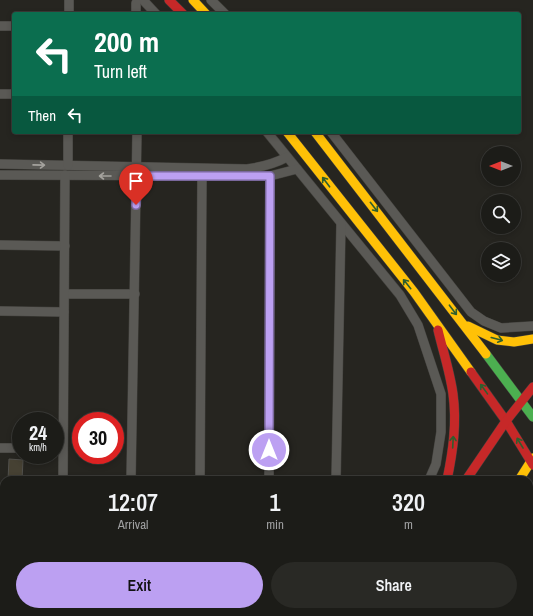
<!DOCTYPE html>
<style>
:root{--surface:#1c1c18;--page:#292925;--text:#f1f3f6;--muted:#a0a1a2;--line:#3a3a37;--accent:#bca0f2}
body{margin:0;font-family:"Archivo Narrow",sans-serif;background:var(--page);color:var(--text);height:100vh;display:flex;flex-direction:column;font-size:15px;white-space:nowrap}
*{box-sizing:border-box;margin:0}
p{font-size:13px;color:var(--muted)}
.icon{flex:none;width:22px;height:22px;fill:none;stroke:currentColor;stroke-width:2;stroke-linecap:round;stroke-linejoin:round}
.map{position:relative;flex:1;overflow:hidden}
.sheet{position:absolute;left:0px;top:476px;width:533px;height:140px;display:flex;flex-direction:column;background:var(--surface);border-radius:12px 12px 0 0;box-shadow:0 2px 6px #0003,0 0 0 1px var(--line)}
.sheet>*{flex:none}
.guide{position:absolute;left:12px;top:12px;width:509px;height:122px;border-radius:4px;box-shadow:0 2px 6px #0003,0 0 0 1px var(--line);background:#0b6e4f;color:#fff;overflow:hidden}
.needle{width:26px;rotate:270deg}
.fabs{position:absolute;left:481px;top:146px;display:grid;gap:8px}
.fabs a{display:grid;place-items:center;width:40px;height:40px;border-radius:50%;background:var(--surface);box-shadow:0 2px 6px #0003,0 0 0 1px var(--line);font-size:20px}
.speed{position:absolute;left:12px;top:412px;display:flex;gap:8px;font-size:20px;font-weight:700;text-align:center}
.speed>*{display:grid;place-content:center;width:52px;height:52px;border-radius:50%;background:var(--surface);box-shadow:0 2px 6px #0003,0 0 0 1px var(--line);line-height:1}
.speed small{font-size:10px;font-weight:400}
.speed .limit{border:6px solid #d22;background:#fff;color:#111}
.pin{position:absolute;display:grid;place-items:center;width:34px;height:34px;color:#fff;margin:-41px -17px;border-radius:50% 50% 50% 0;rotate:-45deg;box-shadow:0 0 4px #0007}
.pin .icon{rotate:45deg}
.me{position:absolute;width:44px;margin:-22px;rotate:0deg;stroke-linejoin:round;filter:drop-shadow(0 0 3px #0008)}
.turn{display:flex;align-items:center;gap:14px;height:84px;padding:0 16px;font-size:18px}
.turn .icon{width:52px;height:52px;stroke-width:2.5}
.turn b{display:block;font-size:28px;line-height:34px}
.then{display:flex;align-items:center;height:38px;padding:0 16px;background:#0003;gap:8px;font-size:15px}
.eta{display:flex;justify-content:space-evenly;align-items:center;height:68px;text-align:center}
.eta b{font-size:24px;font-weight:600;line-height:28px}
.primary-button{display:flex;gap:8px;margin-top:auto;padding:8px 16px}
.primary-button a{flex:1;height:46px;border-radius:24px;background:var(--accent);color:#111;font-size:16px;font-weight:600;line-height:46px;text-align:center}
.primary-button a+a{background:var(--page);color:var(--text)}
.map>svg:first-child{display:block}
.building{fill:#464133;stroke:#51504c}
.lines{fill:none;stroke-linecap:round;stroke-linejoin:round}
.street-casing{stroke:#43423e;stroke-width:10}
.fast-casing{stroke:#43423e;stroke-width:10}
.slow-casing{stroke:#43423e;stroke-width:10}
.jam-casing{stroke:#43423e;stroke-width:10}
.street{stroke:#5a5955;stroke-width:9}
.fast{stroke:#4caf50;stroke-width:9}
.slow{stroke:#ffc107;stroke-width:9}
.jam{stroke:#c62828;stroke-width:9}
.oneway{stroke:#a4a29d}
.oneway2{stroke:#2e5f2e}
.route-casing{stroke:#7a689d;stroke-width:10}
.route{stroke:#bca0f2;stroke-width:7}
</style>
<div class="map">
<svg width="533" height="616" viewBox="0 0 533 616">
<rect width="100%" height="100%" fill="#262520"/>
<path class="building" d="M9,459L23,460L22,480H8Z"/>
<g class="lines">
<g class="street-casing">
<g id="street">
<path d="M143,0L156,14"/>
<path d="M211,0L225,14"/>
<path d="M136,3V14"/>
<path d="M69,14V0"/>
<path d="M0,26H14"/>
<path d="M0,94H14"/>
<path d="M267,132L400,295L418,325L441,394V432L436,464L429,480"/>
<path d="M331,132L471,312L484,321L501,328L533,326"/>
<path d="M0,164L247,169C262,167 274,164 287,157"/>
<path d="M68,165V132"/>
<path d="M0,175L270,176L297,169"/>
<path d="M0,245L65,246"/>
<path d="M65,294H135"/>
<path d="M0,311L64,312"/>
<path d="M0,448H21"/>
<path d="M63,480L65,175"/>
<path d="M131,480L137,132"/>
<path d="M200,480L202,176"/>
<path d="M269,480L270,176"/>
<path d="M336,480L341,224"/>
<path d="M0,519H4"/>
<path d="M0,530H4"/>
<path d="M529,546H533"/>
<path d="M62,616V612"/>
<path d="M130,616V612"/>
<path d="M352,616L355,612"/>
<path d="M460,616L462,612"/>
</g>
</g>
<g class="fast-casing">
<g id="fast">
<path d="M486,354L533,417"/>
<path d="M529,531L533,530"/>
</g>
</g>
<g class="slow-casing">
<g id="slow">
<path d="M193,0L206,14"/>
<path d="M287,132L414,292L471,372"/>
<path d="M315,132L486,354"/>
<path d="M468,326L497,340L514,342L533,339"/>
<path d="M519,480L533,458"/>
<path d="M434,616L437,612"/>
</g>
</g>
<g class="jam-casing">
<g id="jam">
<path d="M169,0L183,14"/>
<path d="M438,330C443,351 450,372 453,394C457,423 453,451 447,480"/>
<path d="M471,372L506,421L533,465"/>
<path d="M466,480L506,421L533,387"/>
<path d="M376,616L378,612"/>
</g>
</g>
<use href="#street" class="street"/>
<use href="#fast" class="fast"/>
<use href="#slow" class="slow"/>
<use href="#jam" class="jam"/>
</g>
<defs><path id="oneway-shaft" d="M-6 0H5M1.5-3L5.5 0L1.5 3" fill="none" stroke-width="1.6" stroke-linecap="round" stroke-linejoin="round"/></defs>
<g class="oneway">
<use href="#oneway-shaft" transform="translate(39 165) rotate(1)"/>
<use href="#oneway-shaft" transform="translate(105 176) rotate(-180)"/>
</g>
<g class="oneway2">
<use href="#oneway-shaft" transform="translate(326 182) rotate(-127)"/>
<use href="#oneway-shaft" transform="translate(374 207) rotate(52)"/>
<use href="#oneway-shaft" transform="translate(407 284) rotate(-129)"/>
<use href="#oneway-shaft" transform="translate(453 310) rotate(53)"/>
<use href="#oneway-shaft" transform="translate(497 339) rotate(15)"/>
<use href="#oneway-shaft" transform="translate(484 389) rotate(-126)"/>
<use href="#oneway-shaft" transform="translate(453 442) rotate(-87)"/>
<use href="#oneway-shaft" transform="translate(520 443) rotate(-121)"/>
</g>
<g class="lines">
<g class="route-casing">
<path id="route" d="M136,205L137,176H270L269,450"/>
</g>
<use href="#route" class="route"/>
</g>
</svg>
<div class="fabs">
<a><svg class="needle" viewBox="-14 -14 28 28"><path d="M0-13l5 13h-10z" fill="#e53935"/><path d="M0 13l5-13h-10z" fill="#a0a1a2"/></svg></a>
<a><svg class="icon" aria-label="search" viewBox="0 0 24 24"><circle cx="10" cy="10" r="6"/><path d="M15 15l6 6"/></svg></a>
<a><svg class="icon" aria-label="layers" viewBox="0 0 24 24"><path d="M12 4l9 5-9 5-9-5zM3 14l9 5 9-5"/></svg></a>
</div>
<div class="speed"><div>24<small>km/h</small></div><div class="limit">30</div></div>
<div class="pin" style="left:136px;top:205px;background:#d93025"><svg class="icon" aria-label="arrive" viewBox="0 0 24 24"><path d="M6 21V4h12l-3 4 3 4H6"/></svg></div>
<svg class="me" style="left:269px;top:450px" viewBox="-20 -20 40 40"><circle r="17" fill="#bca0f2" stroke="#fff" stroke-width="3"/><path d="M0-11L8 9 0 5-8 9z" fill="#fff"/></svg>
<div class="guide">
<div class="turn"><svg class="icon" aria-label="left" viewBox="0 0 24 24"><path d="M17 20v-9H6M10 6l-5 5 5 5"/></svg><div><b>200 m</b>Turn left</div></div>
<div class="then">Then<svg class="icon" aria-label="left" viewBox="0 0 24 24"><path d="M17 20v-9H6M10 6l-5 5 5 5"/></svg></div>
</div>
<section class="sheet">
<div class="eta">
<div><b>12:07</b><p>Arrival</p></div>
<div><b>1</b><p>min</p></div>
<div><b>320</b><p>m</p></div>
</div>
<div class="primary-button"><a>Exit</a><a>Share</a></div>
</section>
</div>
